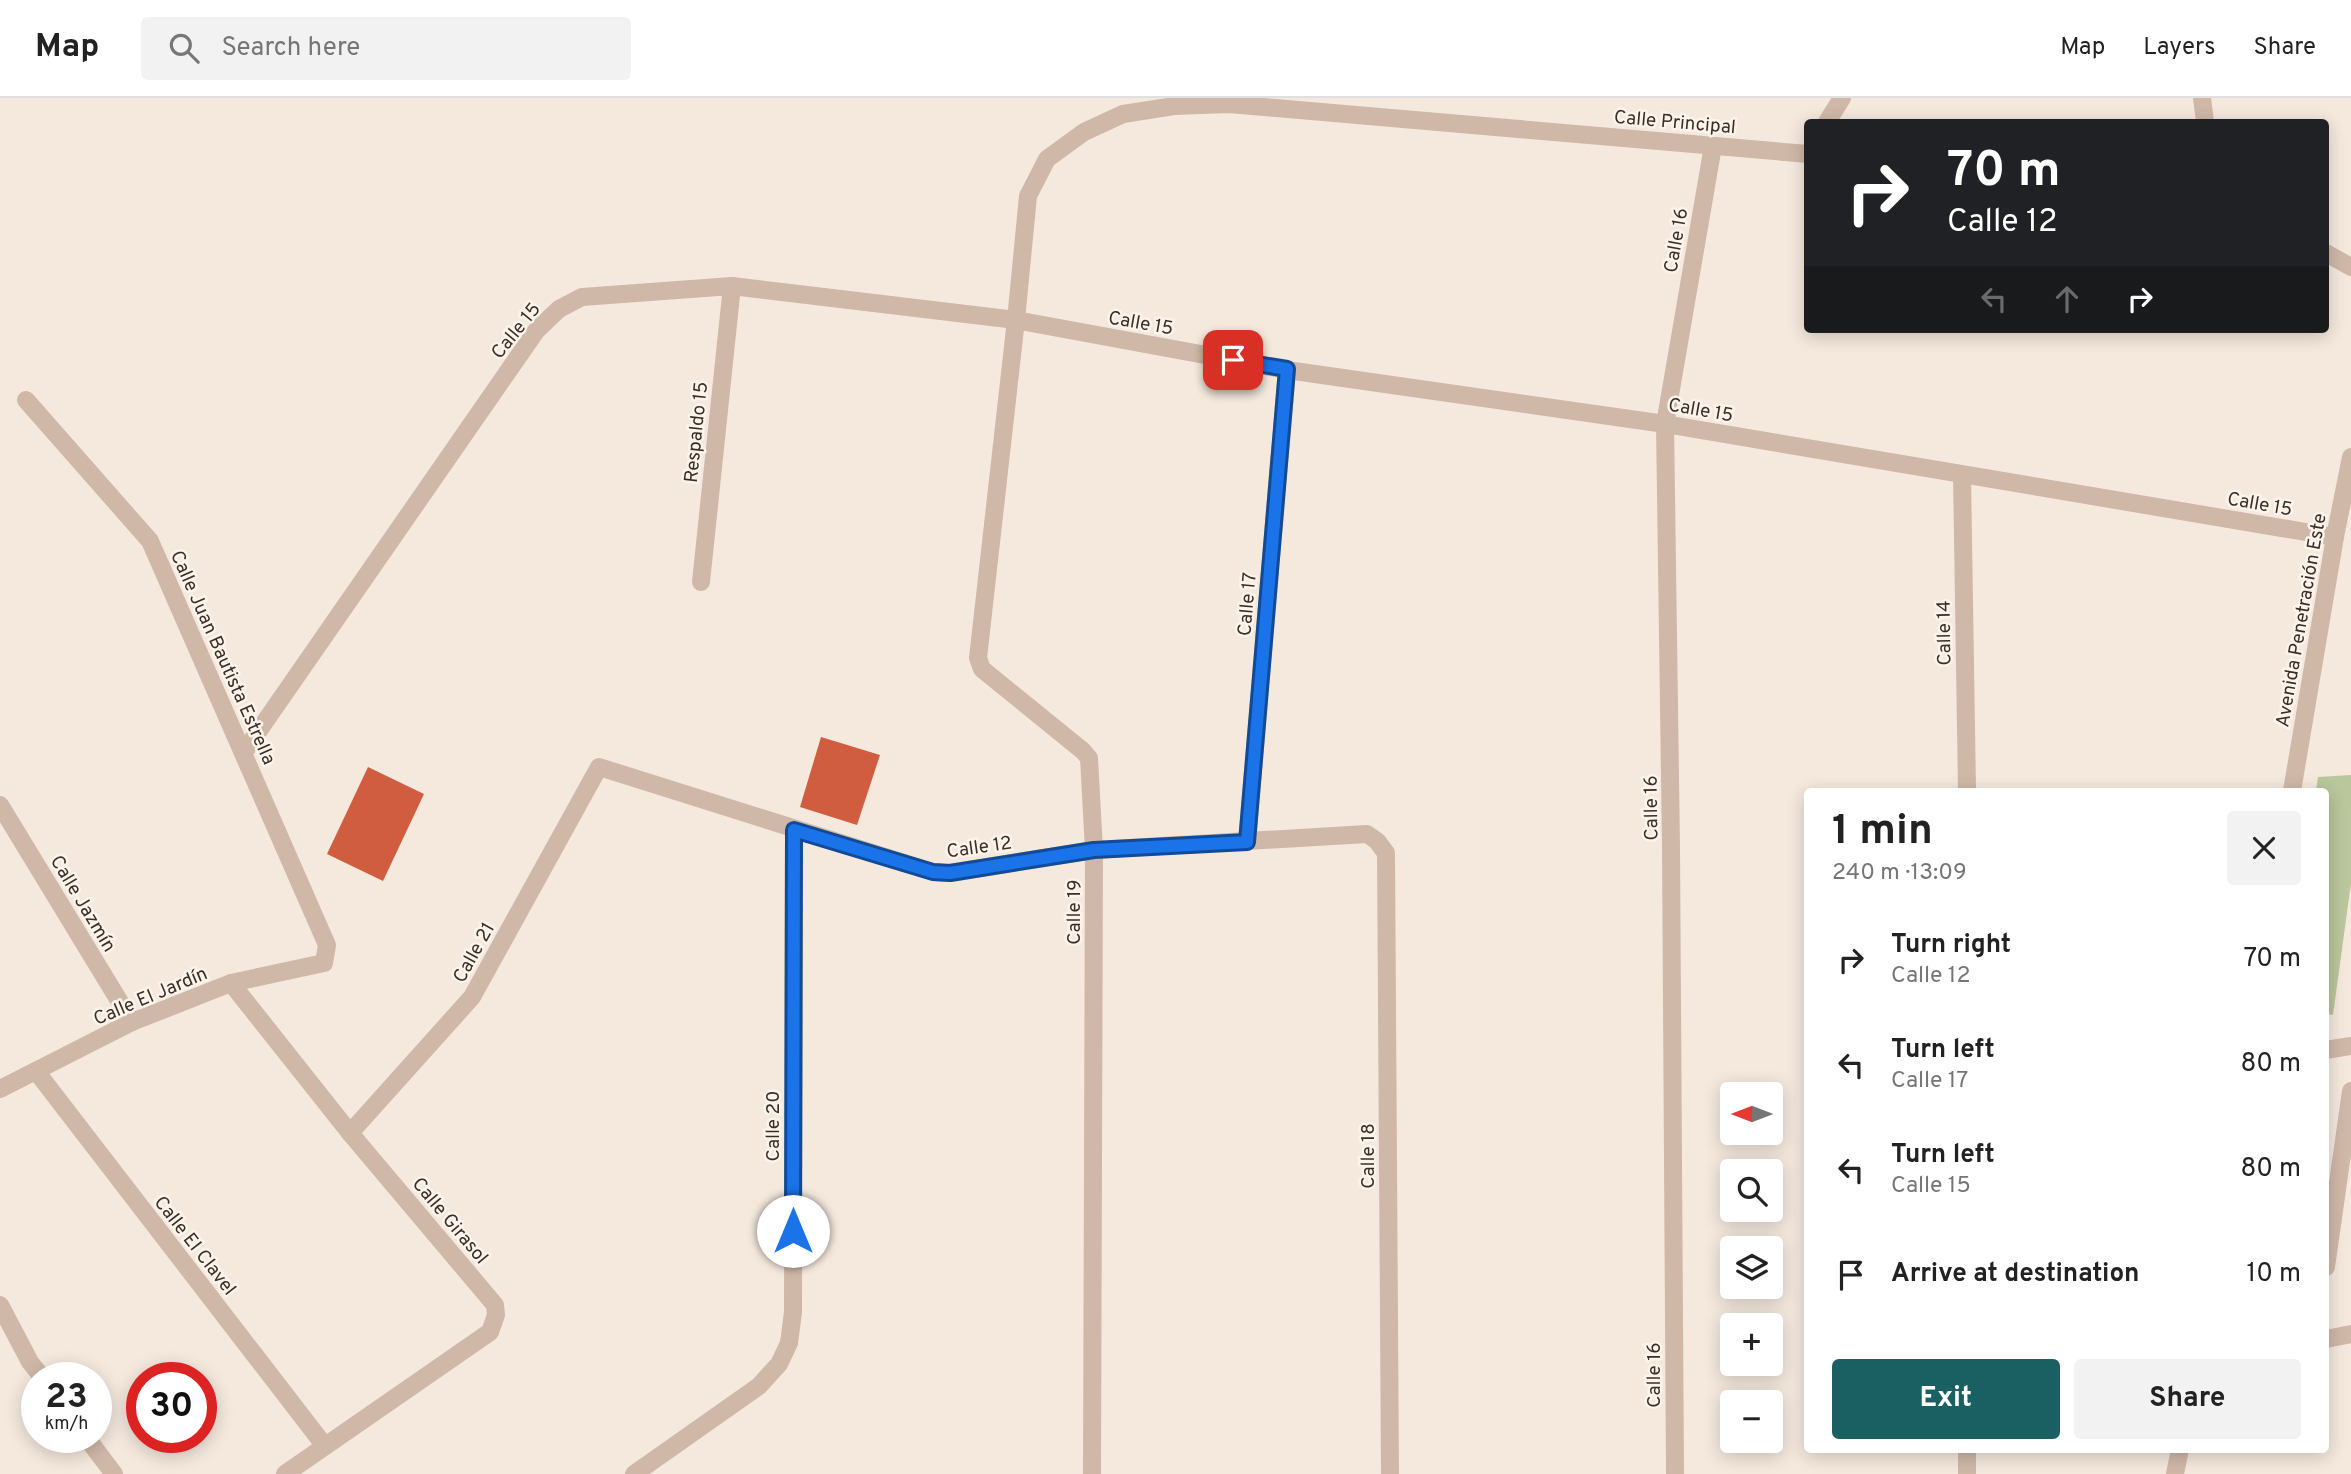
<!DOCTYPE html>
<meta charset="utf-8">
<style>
:root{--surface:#fff;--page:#f2f2f2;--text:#222;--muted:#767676;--line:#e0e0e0;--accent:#1a5f61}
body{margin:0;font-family:Overpass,sans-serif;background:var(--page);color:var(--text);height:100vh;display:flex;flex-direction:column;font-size:26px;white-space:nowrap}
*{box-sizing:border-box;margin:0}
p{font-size:23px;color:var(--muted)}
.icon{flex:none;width:38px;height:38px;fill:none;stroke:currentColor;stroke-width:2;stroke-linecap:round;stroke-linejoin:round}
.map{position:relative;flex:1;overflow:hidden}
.sheet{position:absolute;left:1804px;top:690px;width:525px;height:665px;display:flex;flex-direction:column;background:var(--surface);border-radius:7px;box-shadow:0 4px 18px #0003}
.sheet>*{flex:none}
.hud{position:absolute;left:1804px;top:21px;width:525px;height:214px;border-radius:7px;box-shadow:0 4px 18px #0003;background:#202124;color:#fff;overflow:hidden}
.needle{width:46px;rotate:270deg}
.tools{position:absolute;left:1720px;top:984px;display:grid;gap:14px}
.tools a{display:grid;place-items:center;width:63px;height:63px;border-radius:7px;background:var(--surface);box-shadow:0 4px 18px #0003;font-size:35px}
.speed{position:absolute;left:21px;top:1264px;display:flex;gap:14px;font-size:35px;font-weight:700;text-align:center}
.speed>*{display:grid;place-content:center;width:91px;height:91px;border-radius:50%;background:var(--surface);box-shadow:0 4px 18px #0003;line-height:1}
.speed small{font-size:18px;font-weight:400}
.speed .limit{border:10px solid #d22;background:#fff;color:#111}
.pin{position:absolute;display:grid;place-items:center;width:60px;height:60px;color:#fff;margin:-30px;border-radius:14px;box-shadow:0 4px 10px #0006}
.me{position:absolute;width:77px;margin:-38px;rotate:0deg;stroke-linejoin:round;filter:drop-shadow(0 0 5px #0008)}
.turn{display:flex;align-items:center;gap:24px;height:147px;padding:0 28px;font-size:32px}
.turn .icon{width:91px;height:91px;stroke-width:2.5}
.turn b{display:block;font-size:49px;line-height:60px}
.lanes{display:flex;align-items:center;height:66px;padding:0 28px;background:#0003;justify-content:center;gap:35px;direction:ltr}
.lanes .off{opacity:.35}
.round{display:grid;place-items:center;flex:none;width:74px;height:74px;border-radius:7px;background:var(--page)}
.summary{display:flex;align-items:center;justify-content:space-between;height:119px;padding:0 28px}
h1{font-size:42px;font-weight:700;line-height:52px}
.primary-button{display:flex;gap:14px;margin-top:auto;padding:14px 28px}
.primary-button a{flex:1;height:80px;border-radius:7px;background:var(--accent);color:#fff;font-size:28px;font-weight:700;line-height:80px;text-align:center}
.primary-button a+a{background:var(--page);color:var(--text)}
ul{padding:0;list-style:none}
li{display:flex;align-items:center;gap:21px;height:105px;padding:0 28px}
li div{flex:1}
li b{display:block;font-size:26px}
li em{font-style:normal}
header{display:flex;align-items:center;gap:42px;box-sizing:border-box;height:98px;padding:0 35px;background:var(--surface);border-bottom:2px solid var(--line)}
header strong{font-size:33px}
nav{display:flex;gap:38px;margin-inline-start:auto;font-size:24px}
.search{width:490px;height:63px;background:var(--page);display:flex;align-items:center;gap:18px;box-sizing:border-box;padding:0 24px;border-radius:7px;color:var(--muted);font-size:26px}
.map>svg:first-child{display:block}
.green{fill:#bac69c}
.building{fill:#d15d40}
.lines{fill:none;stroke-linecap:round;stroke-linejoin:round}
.street{stroke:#cfb8a8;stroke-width:18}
.route-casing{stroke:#114b97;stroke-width:18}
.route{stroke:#1a73e8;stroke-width:12}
.labels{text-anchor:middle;stroke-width:5;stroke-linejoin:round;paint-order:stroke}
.street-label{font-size:19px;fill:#3b2e29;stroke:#fcf4eb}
</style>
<header>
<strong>Map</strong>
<div class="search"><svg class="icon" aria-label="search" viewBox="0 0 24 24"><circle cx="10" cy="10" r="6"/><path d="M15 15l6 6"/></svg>Search here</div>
<nav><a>Map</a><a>Layers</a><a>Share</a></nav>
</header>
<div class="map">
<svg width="2351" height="1376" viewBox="0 0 2351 1376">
<rect width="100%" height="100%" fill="#f5e9de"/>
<path class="green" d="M2351,677V785L2333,917L2326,916V693H2316L2318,679Z"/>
<g class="building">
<path d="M821,639L880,657L857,727L800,709Z"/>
<path d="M368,669L424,696L383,783L327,756Z"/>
</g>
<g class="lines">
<g class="street">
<path d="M2202,0L2205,24"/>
<path d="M1827,24L1842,0"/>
<path d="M2326,155L2351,169"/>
<path d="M1962,377L1967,693"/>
<path d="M701,484L732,188"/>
<path d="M244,654L536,233L559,211L582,199L732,188L1016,222L1287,272L1665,326L2335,439"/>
<path d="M2292,693L2335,439L2351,359"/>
<path d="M0,707L132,924"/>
<path d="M1247,744L1287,272"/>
<path d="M231,885L350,1035L495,1207L496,1217L490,1234L285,1376"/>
<path d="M2326,952L2351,948"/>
<path d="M36,973L324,1347"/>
<path d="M0,991L132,924L231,885L324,865L327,847L150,443L26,302"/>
<path d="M350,1035L472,899L599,669L933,774L950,775L1094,752L1367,736L1377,743L1386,755L1390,1376"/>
<path d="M2326,1169L2351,993"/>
<path d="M0,1207L30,1264L42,1279"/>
<path d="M2326,1241L2351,1236"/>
<path d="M86,1339L114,1376"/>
<path d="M634,1376L759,1288L779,1266L789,1245L793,1214L794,732"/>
<path d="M1092,1376L1094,752L1089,660L1083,653L982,571L978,560L1016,222L1028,98L1047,61L1084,34L1123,16L1174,8L1229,6L1808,56"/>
<path d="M1675,1376L1671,749L1665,326L1713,48"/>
<path d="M1967,1376V1351"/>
<path d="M2175,1376L2180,1351"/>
</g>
</g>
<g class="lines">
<g class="route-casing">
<path id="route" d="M793,1133L794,732L933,774L950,775L1094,752L1247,744L1287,271L1233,262"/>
</g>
<use href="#route" class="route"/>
</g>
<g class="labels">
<g class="street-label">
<text transform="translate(1675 23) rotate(5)" y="7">Calle Principal</text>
<text transform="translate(1675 142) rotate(-80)" y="7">Calle 16</text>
<text transform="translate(1141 224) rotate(10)" y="7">Calle 15</text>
<text transform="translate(515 232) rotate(-51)" y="7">Calle 15</text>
<text transform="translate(1701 311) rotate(10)" y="7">Calle 15</text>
<text transform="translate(695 334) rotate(-84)" y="7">Respaldo 15</text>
<text transform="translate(2260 405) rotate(10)" y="7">Calle 15</text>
<text transform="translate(1246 506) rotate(-85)" y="7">Calle 17</text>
<text transform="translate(2300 522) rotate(-80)" y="7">Avenida Penetración Este</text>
<text transform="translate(1943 535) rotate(-91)" y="7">Calle 14</text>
<text transform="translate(224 559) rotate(66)" y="7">Calle Juan Bautista Estrella</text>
<text transform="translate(1650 710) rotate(-91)" y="7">Calle 16</text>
<text transform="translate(979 748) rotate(-8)" y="7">Calle 12</text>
<text transform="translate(84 805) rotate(59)" y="7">Calle Jazmín</text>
<text transform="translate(1073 814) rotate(-90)" y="7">Calle 19</text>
<text transform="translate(473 854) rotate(-61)" y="7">Calle 21</text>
<text transform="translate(150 897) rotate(-23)" y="7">Calle El Jardín</text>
<text transform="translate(772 1028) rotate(-90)" y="7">Calle 20</text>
<text transform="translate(1367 1058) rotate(-90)" y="7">Calle 18</text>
<text transform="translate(451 1122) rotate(50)" y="7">Calle Girasol</text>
<text transform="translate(196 1147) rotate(52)" y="7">Calle El Clavel</text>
<text transform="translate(1653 1277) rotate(-90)" y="7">Calle 16</text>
</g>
</g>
</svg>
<div class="tools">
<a><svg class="needle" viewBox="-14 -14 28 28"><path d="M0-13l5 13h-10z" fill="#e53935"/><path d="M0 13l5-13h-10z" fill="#767676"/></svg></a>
<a><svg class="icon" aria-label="search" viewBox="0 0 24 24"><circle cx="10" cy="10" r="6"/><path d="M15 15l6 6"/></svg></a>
<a><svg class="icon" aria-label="layers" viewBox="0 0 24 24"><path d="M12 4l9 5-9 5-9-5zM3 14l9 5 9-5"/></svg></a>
<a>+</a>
<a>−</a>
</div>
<div class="speed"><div>23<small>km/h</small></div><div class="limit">30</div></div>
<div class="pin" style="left:1233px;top:262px;background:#d93025"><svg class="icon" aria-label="arrive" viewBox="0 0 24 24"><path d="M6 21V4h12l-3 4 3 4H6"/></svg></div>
<svg class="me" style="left:793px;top:1133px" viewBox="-20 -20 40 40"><circle r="19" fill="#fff"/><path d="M0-13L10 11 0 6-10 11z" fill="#1a73e8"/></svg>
<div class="hud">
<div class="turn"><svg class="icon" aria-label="right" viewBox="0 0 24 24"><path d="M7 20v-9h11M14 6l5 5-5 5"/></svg><div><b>70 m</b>Calle 12</div></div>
<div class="lanes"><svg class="icon off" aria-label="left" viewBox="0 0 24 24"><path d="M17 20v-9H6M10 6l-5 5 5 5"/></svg><svg class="icon off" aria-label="ahead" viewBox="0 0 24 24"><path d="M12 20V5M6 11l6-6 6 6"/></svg><svg class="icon" aria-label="right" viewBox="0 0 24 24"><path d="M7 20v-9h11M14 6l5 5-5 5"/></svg></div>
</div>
<section class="sheet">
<div class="summary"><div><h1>1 min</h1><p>240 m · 13:09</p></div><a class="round"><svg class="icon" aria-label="close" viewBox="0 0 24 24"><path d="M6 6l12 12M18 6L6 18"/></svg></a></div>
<ul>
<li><svg class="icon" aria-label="right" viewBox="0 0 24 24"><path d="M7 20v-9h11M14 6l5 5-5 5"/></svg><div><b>Turn right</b><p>Calle 12</p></div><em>70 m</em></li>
<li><svg class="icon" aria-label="left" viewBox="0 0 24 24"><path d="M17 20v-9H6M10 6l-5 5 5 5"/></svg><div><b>Turn left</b><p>Calle 17</p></div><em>80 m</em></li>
<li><svg class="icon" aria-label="left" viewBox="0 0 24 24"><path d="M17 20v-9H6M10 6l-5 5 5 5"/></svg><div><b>Turn left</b><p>Calle 15</p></div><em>80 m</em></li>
<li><svg class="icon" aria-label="arrive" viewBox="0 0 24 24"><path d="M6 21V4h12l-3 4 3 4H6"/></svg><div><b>Arrive at destination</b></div><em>10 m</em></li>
</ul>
<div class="primary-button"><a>Exit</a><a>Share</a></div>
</section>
</div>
